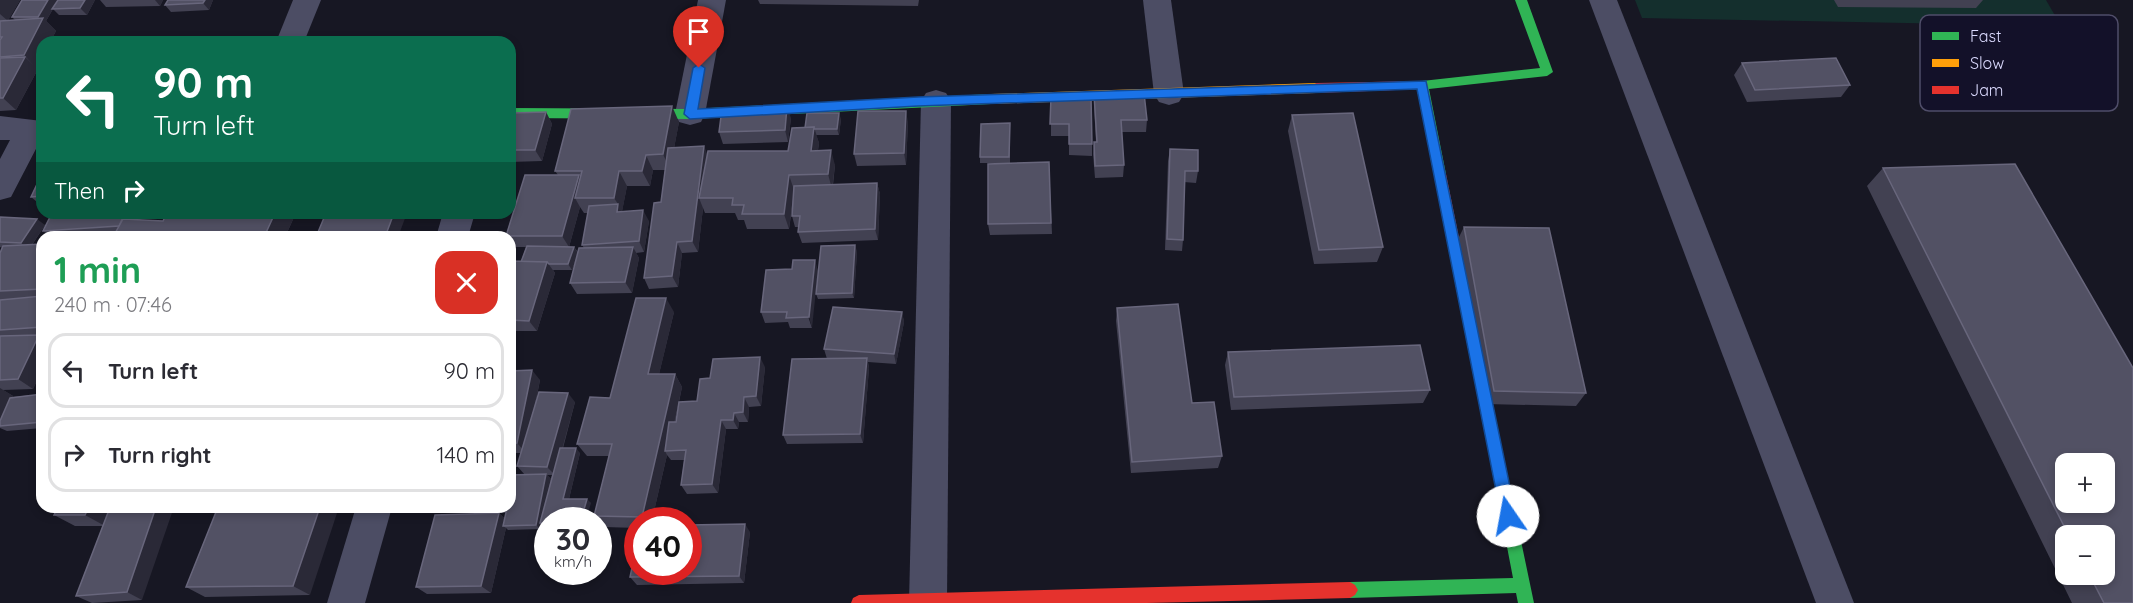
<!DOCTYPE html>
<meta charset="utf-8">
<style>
:root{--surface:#fff;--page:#f7f7f7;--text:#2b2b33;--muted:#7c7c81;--line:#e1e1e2}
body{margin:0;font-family:Quicksand,sans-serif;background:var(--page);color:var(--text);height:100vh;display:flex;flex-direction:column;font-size:22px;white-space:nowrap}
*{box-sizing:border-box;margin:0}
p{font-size:20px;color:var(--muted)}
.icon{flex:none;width:33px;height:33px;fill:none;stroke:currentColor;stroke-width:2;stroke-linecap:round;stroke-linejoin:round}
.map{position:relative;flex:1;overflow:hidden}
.drawer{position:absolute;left:36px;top:231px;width:480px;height:282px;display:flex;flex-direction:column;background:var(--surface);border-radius:18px;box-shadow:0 3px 9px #0003}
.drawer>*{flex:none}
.top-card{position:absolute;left:36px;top:36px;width:480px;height:183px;border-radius:18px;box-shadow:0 3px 9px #0003;background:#0b6e4f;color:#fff;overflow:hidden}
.tools{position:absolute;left:2055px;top:453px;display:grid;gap:12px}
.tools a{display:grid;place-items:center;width:60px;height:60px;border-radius:12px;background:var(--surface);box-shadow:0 3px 9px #0003;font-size:30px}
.speed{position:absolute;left:534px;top:507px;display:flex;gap:12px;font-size:30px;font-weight:700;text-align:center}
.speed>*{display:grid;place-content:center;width:78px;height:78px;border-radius:50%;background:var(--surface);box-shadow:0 3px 9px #0003;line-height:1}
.speed small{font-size:15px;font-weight:400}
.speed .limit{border:9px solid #d22;background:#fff;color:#111}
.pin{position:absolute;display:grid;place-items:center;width:51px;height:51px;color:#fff;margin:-62px -26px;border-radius:50% 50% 50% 0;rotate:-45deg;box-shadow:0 0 6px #0007}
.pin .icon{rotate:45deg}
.me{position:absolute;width:66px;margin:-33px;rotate:348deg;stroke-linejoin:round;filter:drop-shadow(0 0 4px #0008)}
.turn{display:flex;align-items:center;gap:21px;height:126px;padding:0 18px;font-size:27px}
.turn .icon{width:78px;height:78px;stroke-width:2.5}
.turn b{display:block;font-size:42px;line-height:51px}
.then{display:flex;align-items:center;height:57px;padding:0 18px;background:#0003;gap:12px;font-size:22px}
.round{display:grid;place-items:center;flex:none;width:63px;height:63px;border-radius:18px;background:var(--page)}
.headline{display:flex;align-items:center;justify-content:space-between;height:102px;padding:0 18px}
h1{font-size:36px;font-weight:700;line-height:45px;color:#1e9e55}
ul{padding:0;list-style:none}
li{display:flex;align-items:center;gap:18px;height:75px;margin:0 12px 9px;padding:0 6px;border:3px solid var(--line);border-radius:18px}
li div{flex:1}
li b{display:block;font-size:22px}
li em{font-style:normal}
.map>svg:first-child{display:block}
.green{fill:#142f2d}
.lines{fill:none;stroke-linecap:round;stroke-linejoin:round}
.street{fill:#4c4d64;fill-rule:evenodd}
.fast{fill:#30b455;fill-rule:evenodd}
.slow{fill:#ff9f0a;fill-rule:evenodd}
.jam{fill:#e5322d;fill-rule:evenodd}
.wall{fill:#424152;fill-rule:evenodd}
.shaded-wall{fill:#2a2937}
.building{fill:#525164;stroke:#68667c;stroke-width:1.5;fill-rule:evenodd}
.route{fill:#1a73e8;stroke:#114b97;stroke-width:1.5}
.key{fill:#131129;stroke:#4f4d69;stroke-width:1.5}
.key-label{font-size:16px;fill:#dbdafe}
</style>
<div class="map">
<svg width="2133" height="603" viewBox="0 0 2133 603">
<rect width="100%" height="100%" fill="#171723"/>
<path class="green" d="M1635,0H2046L2061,26L1642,18Z"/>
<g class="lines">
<g class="street">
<path d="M293,0H321L304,42H276Z"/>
<path d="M698,0H726L705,114L701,122L690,125L679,122L675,114Z"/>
<path d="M1143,0H1171L1184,94L1179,102L1169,105L1159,102L1154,94Z"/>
<path d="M1589,0H1617L1854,603H1816Z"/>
<path d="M936,90L946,93L951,101L947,603H909L921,101L926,93Z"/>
<path d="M0,116L42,121V145H38L11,197L0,200V159L10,140H0Z"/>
<path d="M443,213H475L468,237H436Z"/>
<path d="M356,507H392L365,603H327Z"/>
</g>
<g class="fast">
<path d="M1515,0H1527L1553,72L1547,76L1429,89L1446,174L1440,179L1436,178L1416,85L1422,81L1540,68Z"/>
<path d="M991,94L997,99L991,104L690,119L510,118V108L690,109Z"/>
<path d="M1501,472L1506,474L1508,479L1534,603H1518L1516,593L1350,598L1345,595L1342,590L1345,585L1350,582L1513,578L1494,479L1496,474Z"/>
</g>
<path class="slow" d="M1316,83L1322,88L1316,93L991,104L985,99L991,94Z"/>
<g class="jam">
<path d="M1422,81L1428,85L1422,89L1316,93L1310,88L1316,83Z"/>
<path d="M1440,169L1446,174L1508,479L1506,484L1501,486L1496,484L1494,479L1434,174Z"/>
<path d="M1350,582L1355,585L1358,590L1355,595L1350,598L1147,603H851L853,598L859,595Z"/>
</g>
</g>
<g class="wall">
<path d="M0,0H20L8,20H15L12,17L95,0L87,15H59L53,9L46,21L56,31L50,42H42L36,68L38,69L16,110L0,111Z"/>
<path d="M100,0H163L160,6L106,7Z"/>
<path d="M168,0H213L209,10L171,12L165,5Z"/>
<path d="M758,0H919L918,6L760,4Z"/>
<path d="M1834,0H1983L1976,8L1838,7Z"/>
<path d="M1742,63L1850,85L1841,97L1747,102L1734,75Z"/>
<path d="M1094,94L1147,120L1146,132H1122L1124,165L1123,177L1095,178L1093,154L1094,142H1096L1094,106Z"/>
<path d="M1051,97L1092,144V156L1069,155V136H1051Z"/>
<path d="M546,112L552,124L542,161L510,162V113Z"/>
<path d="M1292,115L1383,247L1377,262L1314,264L1288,131Z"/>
<path d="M791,118L788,142L723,144L719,132Z"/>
<path d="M841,119L839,135H816L819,143L818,150L835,165L833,185L877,183L880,194L878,240L802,243L798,232L799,227H795L792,216L794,195L789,229H747L744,220H738L735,213H705L703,208L698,252L682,253L678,287L649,289L644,278L661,202L665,170H653L650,186H627L622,211L649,221L644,252L636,253L639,258L632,293L577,294L570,283L576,260L572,270H553L555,273L537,331H510V261L521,262L526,247H513L510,242V237H507L506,236L558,175L555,171L679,122L674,148L707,154L788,151L805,127ZM580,207L584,213H588L582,245L584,248L578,252L574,247H569Z"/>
<path d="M908,122L906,165L857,166L854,154Z"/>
<path d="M1010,123V163H980V157Z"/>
<path d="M1170,149L1198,171L1196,183L1184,182L1183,240L1182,251L1165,250L1168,161Z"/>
<path d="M1049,162L1052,234L990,235L988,224Z"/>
<path d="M2015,164L2133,368V603H2072L1867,186L1883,168ZM2066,464H2104V502H2066ZM2066,536H2104V574H2066Z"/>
<path d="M42,180V206L31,197Z"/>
<path d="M167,213H296L285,237H51L43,231L142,215L140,220L163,221Z"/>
<path d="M0,217L45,225L32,245L42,244V370L33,389L3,390L13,396L12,397L42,394V428L7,431L0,428V253L3,248L0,247Z"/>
<path d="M1464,227L1586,393L1576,406L1486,404L1457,241Z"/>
<path d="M857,251L854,298L818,299L816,294Z"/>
<path d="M792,269L812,328H790L788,322L765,323L761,312Z"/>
<path d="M1117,308L1192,403L1222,456L1218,468L1131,473L1116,321Z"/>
<path d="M674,312L659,374H675L682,387L675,422H676L697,401L710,378L765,367L761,406L749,407L748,422H739L738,429H726L718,493L687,494L681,485L684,460H671L667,455L652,520H638V528L604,527L598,520L594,516L609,456H587L577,444L610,398Z"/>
<path d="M902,312L904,322L896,364L868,362L869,368L863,443L787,444L783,435L827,359L824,349Z"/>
<path d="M1228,352L1430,390L1423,403L1231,410L1225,365Z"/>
<path d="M510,371L540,380L535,406L575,402L563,448L580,453L569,499L591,503L548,520V528H544L541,524L540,529L508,530L506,528L491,593L427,594L416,587L499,513L505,519L506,513H501L496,509L525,475L517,466L521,453H510ZM547,475H552L547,495L551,479Z"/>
<path d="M58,507H114L113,510L142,600L92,603L76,596L103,526H75L54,515Z"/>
<path d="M218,507L310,595L205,597L186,587Z"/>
<path d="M750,532L744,583L637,585L630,577Z"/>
</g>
<g class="shaded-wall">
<path d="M0,0H20L8,21L0,14Z"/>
<path d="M48,0H58L46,21L56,31L50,42H42V57L36,68L24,55L42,21L38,17Z"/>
<path d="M85,0H95L87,15L80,8Z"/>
<path d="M155,0H163L160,6Z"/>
<path d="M205,0H213L209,10L203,3Z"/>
<path d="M25,57L38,69L16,110L3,98Z"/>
<path d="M672,106L679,122L670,170L663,154Z"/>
<path d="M787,107L791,118L788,142L785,130Z"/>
<path d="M906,111L908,122L906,165L904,153Z"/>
<path d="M546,112L552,124L542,161L535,150Z"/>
<path d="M839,113L841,119L839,135L837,129Z"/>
<path d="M814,127L819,143L816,166L811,151Z"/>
<path d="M704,146L709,158L699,198L703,208L698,252L692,241Z"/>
<path d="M831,150L835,165L832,189L828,174Z"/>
<path d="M646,155L653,170L650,186L642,171Z"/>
<path d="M619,171L627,186L622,212H617L618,204L614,198Z"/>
<path d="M579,175L586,186L575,198L580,207L569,247L562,236Z"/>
<path d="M789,175L794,190L789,229L784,214Z"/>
<path d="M877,183L880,194L878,240L875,229Z"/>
<path d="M643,210L649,221L644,252L639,241Z"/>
<path d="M125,213H140L142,215L133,237L120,226Z"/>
<path d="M275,213H296L285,237H264Z"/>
<path d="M394,213H407L398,237H385Z"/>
<path d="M37,219L45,225L29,249L21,243Z"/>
<path d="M677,242L682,253L678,287L672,276Z"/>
<path d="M855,245L857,251L854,298L852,293Z"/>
<path d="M574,247L578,253L572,270L568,264Z"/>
<path d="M633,247L639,258L632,293L625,282Z"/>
<path d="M815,260L818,271L812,328L809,317Z"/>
<path d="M547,262L555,273L537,331L529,321Z"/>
<path d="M666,298L674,312L656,387L648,374Z"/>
<path d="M902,312L904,322L896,364L894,354Z"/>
<path d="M39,335L42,337V370L33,389L18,379Z"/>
<path d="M760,357L765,367L761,406L756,396Z"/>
<path d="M867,358L869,368L863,443L860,434Z"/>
<path d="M532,370L540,380L525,452L517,443Z"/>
<path d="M675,374L682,387L668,451H665L667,455L652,520H644L642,517Z"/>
<path d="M0,388L13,396L0,422Z"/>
<path d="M568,393L575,402L555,475L547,467Z"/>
<path d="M744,397L749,407L748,422L743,412Z"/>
<path d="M734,413L739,422L738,429L733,420Z"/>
<path d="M721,420L726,429L718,493L712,484Z"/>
<path d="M576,448L580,453L568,503L563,499Z"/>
<path d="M546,474L551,479L541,523H540L541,524L540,529L536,525Z"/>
<path d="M587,499L591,503L586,520H581Z"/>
<path d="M89,507H114L105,526L85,515Z"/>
<path d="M156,507H174L142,600L127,592Z"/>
<path d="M320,507H339L310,595L293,586Z"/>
<path d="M499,513L508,522L503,526L506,528L491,593L481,586Z"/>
<path d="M745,524L750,532L744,583L739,576Z"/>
</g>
<g class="building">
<path d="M22,0H48L38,17H12Z"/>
<path d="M58,0H85L80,8L52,9Z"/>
<path d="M168,0H205L203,3L165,5Z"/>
<path d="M43,18L24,55L0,57V40L2,37H0V21Z"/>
<path d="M25,57L3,98H0V58Z"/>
<path d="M1836,58L1850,85L1755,90L1742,63Z"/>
<path d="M1144,93L1147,120H1121L1124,165L1095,166L1094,142H1097L1094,94Z"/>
<path d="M1051,97H1091L1092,144H1069V124H1050Z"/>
<path d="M672,106L663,154L646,155L642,171H619L614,198H575L582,171H555L571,109Z"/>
<path d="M787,107L785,130L719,132L722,109Z"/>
<path d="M858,111H906L904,153L854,154Z"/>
<path d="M546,112L535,150H510V113Z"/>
<path d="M807,113H839L837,129H814V127L805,128Z"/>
<path d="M1353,113L1383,247L1319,250L1292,115Z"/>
<path d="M1010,123L1009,157H980L981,124Z"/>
<path d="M814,127L811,151L831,150L828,174L789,175L784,214H742L744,205H732L733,198H699L708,151H788L792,128Z"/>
<path d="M704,146L692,241L677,242L672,276L644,278L654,203L661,202L668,148Z"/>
<path d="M1170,149L1198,150V171H1185L1183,240L1167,239Z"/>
<path d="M1049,162L1051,223L988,224V164Z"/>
<path d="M2015,164L2133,368V603H2104L2089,574H2104V536H2069L1883,168ZM2066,464H2104V502H2066Z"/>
<path d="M525,175H579L562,236H506Z"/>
<path d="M39,180H42V196L31,197Z"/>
<path d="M877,183L875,229L798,232L800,216H792L794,186Z"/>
<path d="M618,204L617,212L643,210L639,241L582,245L589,206Z"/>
<path d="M52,213H125L119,226L43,231Z"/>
<path d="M167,213H275L264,237H113L123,219L163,221Z"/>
<path d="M326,213H394L385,237H316Z"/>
<path d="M0,217L37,219L21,243L0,242Z"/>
<path d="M1464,227L1549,228L1586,393L1494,391Z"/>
<path d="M42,244V289L0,291V253L3,246Z"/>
<path d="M855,245L852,293L816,294L821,246Z"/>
<path d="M527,246L574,247L568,264H549L547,262H521Z"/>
<path d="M633,247L625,282L570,283L579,248Z"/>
<path d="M793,260H815L809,317L786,318L787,312H761L766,270L792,269Z"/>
<path d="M510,261L547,262L529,321L510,320Z"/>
<path d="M42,296V327L0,330V300Z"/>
<path d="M636,298H666L648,374H675L642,517L594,516L612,444H577L590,397L610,398Z"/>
<path d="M1178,304L1192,403L1214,402L1222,456L1132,462L1117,308Z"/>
<path d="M833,307L902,312L894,354L824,349Z"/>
<path d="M39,335L18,379L0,380V336Z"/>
<path d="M1420,345L1430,390L1234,397L1228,352Z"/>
<path d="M760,357L756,396L744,397L743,412L734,413L733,420H721L712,484L681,485L686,450L665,451L669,422H676L679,402L697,401L700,379L710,378L713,359Z"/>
<path d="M867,358L860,434L783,435L792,359Z"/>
<path d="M532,370L517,443L510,444V371Z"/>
<path d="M539,392L568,393L547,467L517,466Z"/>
<path d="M42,394V407L40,410L42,412V422L0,426V421L10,398Z"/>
<path d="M560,448H576L563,499H587L581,520H548V523H540Z"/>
<path d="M546,474L536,525L503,526L507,508L496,509L497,507H510V475Z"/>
<path d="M58,507H89L85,515H54Z"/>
<path d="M127,507H156L127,592L76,596L109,510L126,509Z"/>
<path d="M218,507H320L293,586L186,587Z"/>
<path d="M499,513L481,586L416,587L435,515Z"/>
<path d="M745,524L739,576L630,577L638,540V572H688V525Z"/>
</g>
<path class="route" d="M699,64L705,68L698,109L918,97L1426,81L1516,516L1513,521L1508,523L1503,521L1501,516L1417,89L918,106L690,119L684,114L693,68Z"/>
<rect x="1920" y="15" width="198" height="96" rx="9" class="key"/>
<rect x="1932" y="32" width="27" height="8" fill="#30b455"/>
<rect x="1932" y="59" width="27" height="8" fill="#ff9f0a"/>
<rect x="1932" y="86" width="27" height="8" fill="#e5322d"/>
<g class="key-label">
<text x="1970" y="42">Fast</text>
<text x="1970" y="69">Slow</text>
<text x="1970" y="96">Jam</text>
</g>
</svg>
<div class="tools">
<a>+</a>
<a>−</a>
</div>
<div class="speed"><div>30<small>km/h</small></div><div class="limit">40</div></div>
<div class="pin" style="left:699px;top:68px;background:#d93025"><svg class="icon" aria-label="arrive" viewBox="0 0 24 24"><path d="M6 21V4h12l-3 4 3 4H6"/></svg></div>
<svg class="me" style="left:1508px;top:516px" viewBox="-20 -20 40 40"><circle r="19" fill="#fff"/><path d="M0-13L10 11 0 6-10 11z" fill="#1a73e8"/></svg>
<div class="top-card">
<div class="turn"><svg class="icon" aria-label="left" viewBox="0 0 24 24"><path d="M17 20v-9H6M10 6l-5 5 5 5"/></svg><div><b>90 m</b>Turn left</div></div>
<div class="then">Then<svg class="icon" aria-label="right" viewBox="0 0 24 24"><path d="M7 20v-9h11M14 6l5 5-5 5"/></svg></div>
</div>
<section class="drawer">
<div class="headline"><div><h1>1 min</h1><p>240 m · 07:46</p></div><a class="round" style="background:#d93025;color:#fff"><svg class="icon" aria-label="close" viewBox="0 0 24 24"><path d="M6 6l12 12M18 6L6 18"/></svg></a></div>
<ul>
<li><svg class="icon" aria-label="left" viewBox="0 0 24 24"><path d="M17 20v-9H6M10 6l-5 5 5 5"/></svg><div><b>Turn left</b></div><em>90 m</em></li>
<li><svg class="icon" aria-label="right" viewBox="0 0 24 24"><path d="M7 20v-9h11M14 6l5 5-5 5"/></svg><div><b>Turn right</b></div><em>140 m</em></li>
</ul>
</section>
</div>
